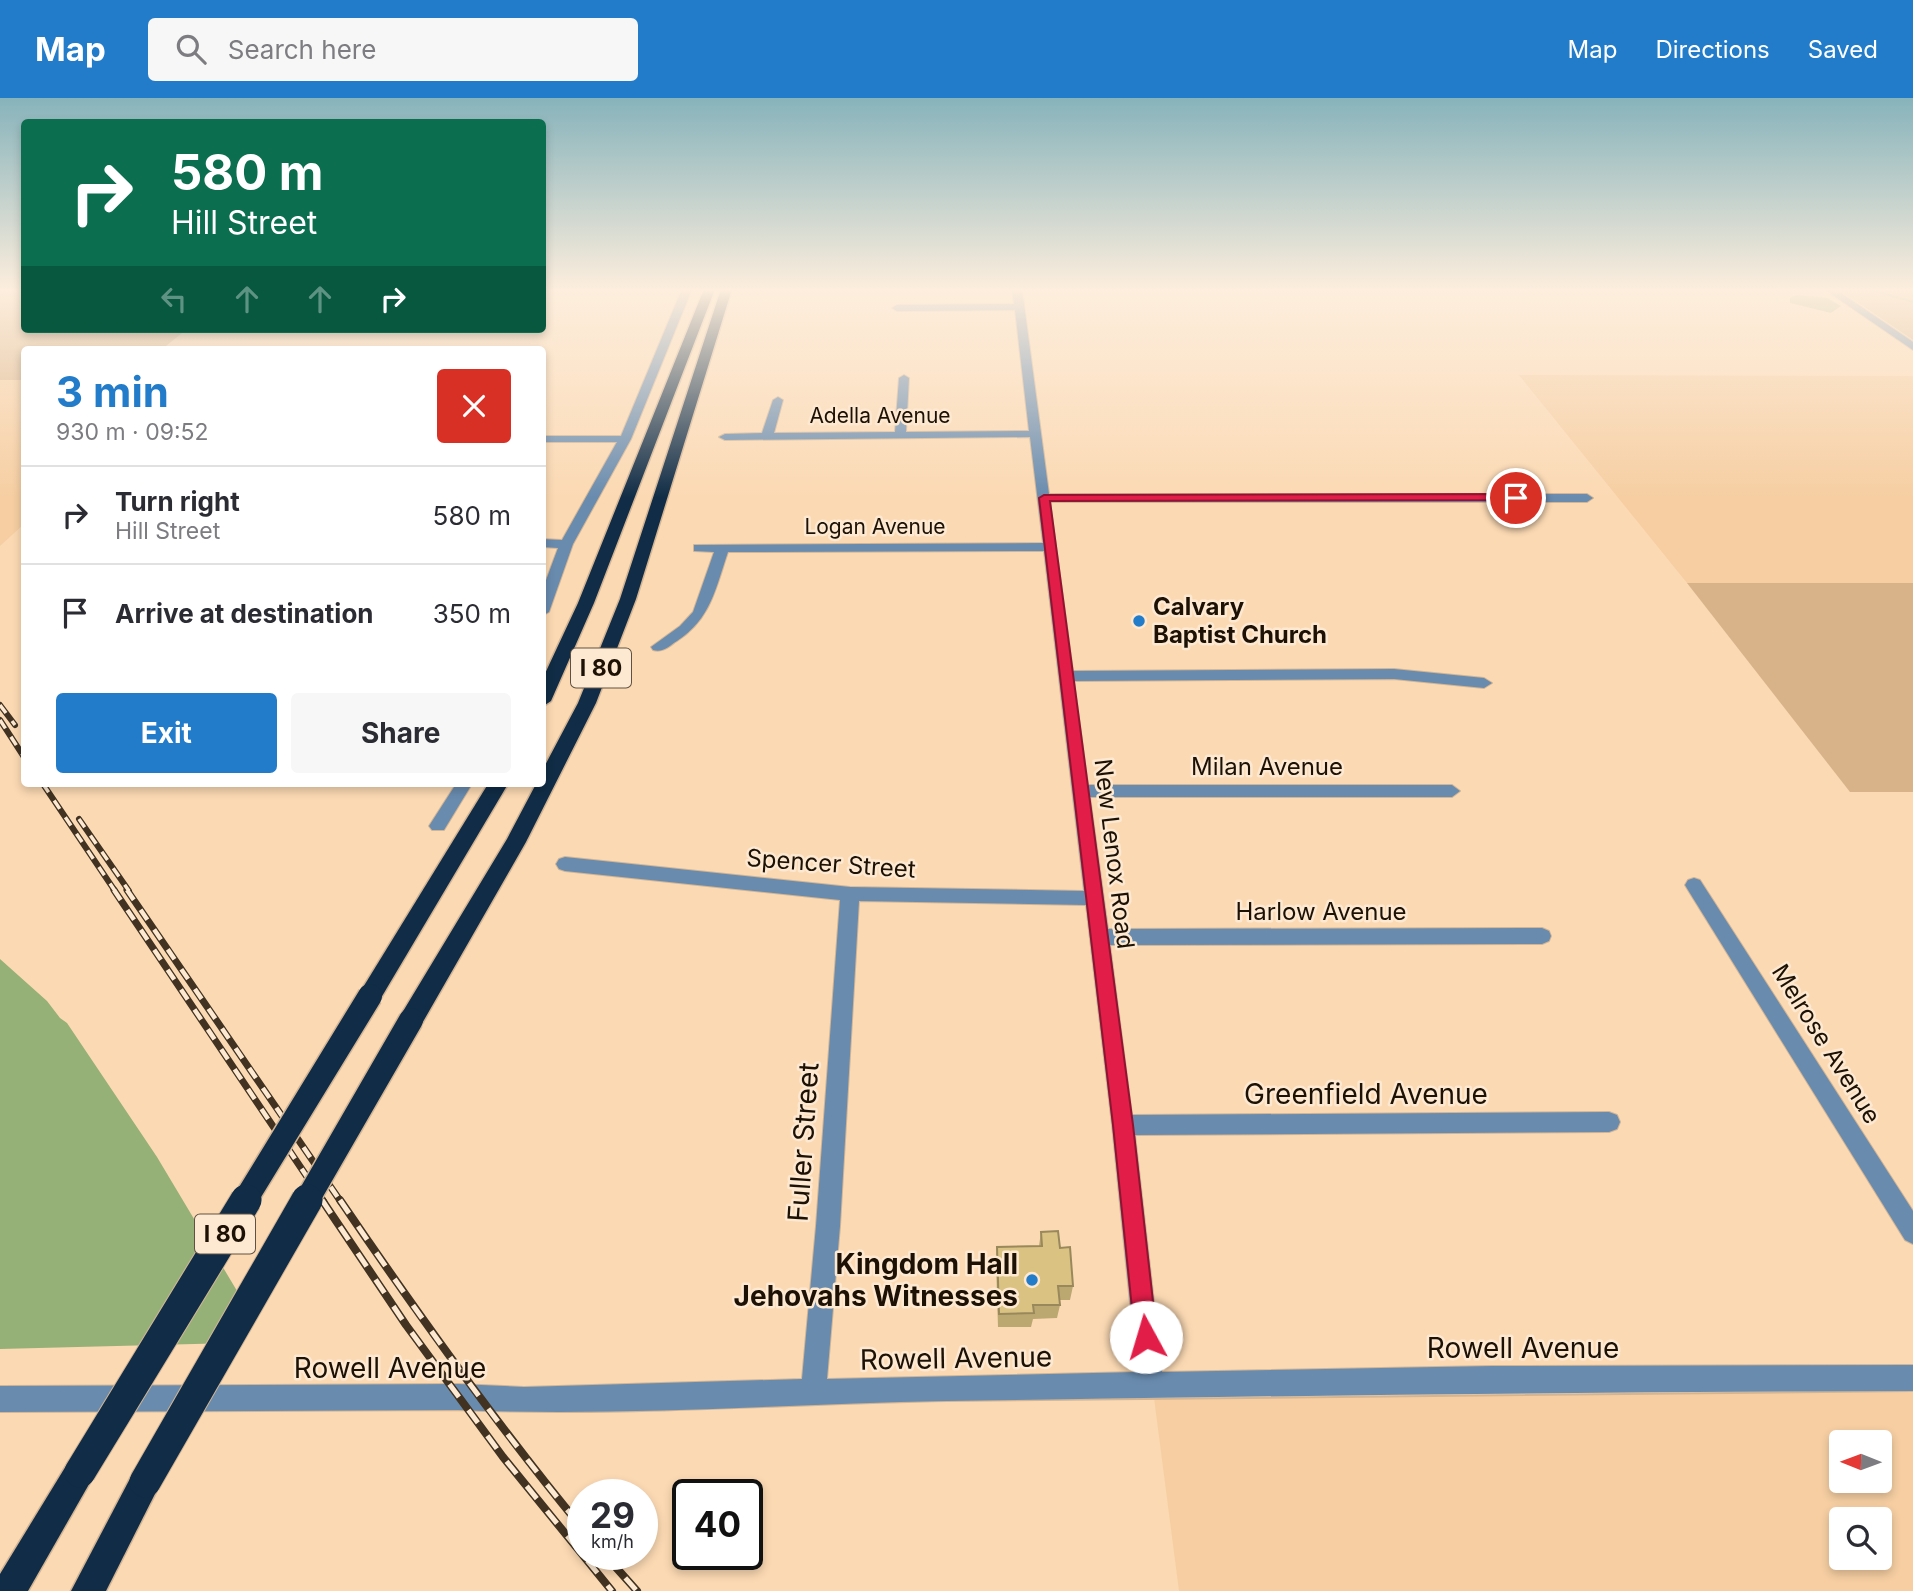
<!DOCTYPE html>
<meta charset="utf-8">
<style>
:root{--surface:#fff;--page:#f7f7f7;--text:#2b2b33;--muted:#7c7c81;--line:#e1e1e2;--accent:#227cc9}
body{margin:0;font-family:Inter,sans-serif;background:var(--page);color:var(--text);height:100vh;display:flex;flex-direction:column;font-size:26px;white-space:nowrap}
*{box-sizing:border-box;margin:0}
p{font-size:23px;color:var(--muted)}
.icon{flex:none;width:38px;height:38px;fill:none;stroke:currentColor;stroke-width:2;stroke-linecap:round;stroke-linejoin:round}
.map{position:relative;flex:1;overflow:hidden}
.panel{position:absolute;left:21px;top:248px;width:525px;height:441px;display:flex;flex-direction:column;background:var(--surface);border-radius:7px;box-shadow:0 4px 10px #0003}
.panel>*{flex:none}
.banner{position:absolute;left:21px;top:21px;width:525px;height:214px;border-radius:7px;box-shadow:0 4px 10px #0003;background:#0b6e4f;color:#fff;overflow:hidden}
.needle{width:46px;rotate:271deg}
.tools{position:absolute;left:1829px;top:1332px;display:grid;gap:14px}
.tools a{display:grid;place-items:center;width:63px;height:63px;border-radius:7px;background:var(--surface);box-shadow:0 4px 10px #0003;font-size:35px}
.speed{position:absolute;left:567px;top:1381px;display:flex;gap:14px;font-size:35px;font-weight:700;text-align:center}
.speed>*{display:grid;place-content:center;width:91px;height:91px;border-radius:50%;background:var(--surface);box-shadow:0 4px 10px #0003;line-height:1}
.speed small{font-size:18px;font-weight:400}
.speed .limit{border:4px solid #111;border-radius:10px;background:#fff;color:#111}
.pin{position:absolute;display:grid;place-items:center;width:60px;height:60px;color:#fff;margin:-30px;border:4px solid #fff;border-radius:50%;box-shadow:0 2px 7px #0007}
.me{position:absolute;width:77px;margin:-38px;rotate:354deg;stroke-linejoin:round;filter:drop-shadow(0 0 5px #0008)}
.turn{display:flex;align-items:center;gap:24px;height:147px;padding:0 35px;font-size:32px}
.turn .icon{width:91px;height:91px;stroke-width:2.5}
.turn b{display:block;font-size:49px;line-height:60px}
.lanes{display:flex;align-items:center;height:66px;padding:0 35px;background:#0003;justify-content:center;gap:35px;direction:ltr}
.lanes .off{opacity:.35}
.round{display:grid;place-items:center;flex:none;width:74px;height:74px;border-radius:7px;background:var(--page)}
.headline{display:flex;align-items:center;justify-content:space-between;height:119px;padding:0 35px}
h1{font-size:42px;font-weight:700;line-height:52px;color:var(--accent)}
.cta{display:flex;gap:14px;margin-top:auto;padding:14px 35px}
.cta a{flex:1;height:80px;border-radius:7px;background:var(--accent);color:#fff;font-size:28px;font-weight:700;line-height:80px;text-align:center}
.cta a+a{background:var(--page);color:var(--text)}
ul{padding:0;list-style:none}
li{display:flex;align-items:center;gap:21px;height:98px;padding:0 35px;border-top:2px solid var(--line)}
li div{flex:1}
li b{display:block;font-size:26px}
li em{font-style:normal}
header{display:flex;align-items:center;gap:42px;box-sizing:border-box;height:98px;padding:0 35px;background:var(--accent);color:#fff}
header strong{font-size:33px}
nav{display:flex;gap:38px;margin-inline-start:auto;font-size:24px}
.search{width:490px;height:63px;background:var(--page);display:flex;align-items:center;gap:18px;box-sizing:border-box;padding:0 24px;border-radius:7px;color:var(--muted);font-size:26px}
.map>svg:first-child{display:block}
.built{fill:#f6cea2;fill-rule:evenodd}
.green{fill:#d8b389}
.water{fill:#95b177}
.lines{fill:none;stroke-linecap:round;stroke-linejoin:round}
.stream{stroke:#95b177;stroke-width:2}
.minor-casing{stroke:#d3b594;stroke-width:2}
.highway-casing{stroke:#d3b594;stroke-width:3}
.minor{fill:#698bae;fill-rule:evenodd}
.highway{fill:#102c46;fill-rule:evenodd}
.rail-far2-casing{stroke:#413221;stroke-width:6}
.rail-far1-casing{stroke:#413221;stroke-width:7}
.rail-casing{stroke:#413221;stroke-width:8}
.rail-far2{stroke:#fde9d2;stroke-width:3.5;stroke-dasharray:10;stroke-linecap:butt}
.rail-far1{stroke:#fde9d2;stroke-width:4.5;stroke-dasharray:12;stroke-linecap:butt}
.rail{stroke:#fde9d2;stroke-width:5;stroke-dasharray:16;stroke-linecap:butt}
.highway-bridge-far1-casing{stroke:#d3b594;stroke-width:27;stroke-linecap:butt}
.highway-bridge-casing{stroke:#d3b594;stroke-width:33;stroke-linecap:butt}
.highway-bridge-far1{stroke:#102c46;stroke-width:24}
.highway-bridge{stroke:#102c46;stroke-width:31}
.wall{fill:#bba770}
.building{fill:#dac282;stroke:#99885b;stroke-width:2}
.route{fill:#e11d48;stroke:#92132f;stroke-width:2}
.poi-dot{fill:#227cc9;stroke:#fde9d2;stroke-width:2.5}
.labels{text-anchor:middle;stroke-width:5;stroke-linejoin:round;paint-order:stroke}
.far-street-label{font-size:21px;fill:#1c1104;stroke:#fde9d2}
.shield{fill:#fde9d2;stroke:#605242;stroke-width:2}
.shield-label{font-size:23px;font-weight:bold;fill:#1c1104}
.poi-label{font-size:24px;font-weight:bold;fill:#1c1104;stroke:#fde9d2;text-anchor:start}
.street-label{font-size:24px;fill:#1c1104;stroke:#fde9d2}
.near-street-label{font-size:28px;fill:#1c1104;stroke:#fde9d2}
.near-poi-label{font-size:28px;font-weight:bold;fill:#1c1104;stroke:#fde9d2;text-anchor:end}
</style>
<header>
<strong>Map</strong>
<div class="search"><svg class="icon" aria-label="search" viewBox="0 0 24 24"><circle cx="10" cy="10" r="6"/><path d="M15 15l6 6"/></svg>Search here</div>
<nav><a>Map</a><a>Directions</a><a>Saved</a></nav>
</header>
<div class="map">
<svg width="1913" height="1493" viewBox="0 0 1913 1493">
<rect width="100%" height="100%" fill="#fbd9b3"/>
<g class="built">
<path d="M1519,277L1913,278V485H1687Z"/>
<path d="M0,282H24V426L0,448Z"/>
<path d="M1913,1288V1493H1179L1154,1300ZM1841,1344H1880V1382H1841ZM1841,1421H1880V1460H1841Z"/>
</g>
<g class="green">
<path d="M0,191H24V231H187L161,252H24V282H0Z"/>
<path d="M1838,191H1913V242Z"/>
<path d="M1687,485H1913V694H1850Z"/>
</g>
<g class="water">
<path d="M1797,197L1827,200L1841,208L1831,215L1790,205V200Z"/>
<path d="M0,861L47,903L60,920L67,925L157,1059L255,1223L251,1232L233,1245L0,1251Z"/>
</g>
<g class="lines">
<path class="stream" d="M1868,191L1913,204"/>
<g class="minor-casing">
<g id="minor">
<path d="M682,191H692L631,341L573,446L549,514L542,518V493L558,450L542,449V441L562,442L617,344H542V338H621Z"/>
<path d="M1012,191H1022L1049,396H1587L1593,400L1587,404H1050L1073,573L1394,571L1484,580L1492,585L1484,590L1394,581L1074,583L1088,687H1452L1460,693L1452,699H1090L1108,831L1542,830L1549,833L1551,838L1549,843L1542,846L1110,847L1132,1017L1609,1014L1617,1017L1620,1024L1617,1031L1609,1034L1135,1037L1162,1274L1492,1268L1913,1267V1293C1591,1294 1269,1298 947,1303C785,1306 621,1319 458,1312L0,1314V1288L458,1286L524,1289L802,1281L816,1128L840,802L565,773L559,771L556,766L559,761L565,759L850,789L1084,793L1044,453L728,454C716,489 711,521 677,543C669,548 663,555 653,552L651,549L680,528L693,514L714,454L694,453V447L1043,445L1030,339L725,342L719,339L725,336L762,335L773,302L778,299L783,302L774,335L895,334L899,280L904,277L909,280L906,334L1029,333L1015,212L897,213L892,210L897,207L1014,206ZM859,803L1086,807L1112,1027L1137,1274L827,1281L840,1128Z"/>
<path d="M1824,191H1835L1913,244V252Z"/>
<path d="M456,686H472L444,732H432L429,728Z"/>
<path d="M1694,780L1700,782L1913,1113V1146L1905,1142L1688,792L1685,787L1688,782Z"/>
</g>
</g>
<g class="highway-casing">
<g id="highway">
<path d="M704,191H715L594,505L551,603L542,609V582L578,505Z"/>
<path d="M721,191H732L636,501L596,605L526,744L420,929L411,932L402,929L399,922L402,915L507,741L536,686H542V673L578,605L620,501Z"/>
<path d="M488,686H508L378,905L370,908L362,905L358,898L362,891Z"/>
<path d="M80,1358L91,1363L96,1374L28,1493H0V1476L69,1363Z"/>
<path d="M145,1368L156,1373L161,1384L106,1493H71L134,1373Z"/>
</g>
</g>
<use href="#minor" class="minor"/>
<use href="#highway" class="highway"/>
<g class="rail-far2-casing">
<g id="rail-far2">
<path d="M0,607L15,627"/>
<path d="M0,622L24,659"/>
<path d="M43,686L115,793"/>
<path d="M79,721L129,793"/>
</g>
</g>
<g class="rail-far1-casing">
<g id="rail-far1">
<path d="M114,792L324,1104"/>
<path d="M127,792L341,1104"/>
</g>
</g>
<g class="rail-casing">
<g id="rail">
<path d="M322,1102L406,1227L503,1359L612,1493"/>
<path d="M340,1102C417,1215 496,1326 583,1431"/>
<path d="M604,1456L637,1493"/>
</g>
</g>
<use href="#rail-far2" class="rail-far2"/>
<use href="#rail-far1" class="rail-far1"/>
<use href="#rail" class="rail"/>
<g class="highway-bridge-far1-casing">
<g id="highway-bridge-far1">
<path d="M244,1104L370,898"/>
<path d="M306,1104L411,922"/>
</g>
</g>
<g class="highway-bridge-casing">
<g id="highway-bridge">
<path d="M80,1374L246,1102"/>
<path d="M145,1384L307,1102"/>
</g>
</g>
<use href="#highway-bridge-far1" class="highway-bridge-far1"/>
<use href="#highway-bridge" class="highway-bridge"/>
</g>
<path class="wall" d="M1041,1134L1060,1150L1073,1188L1070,1202H1059L1060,1207L1057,1220L1033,1221L1031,1229H998L996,1163L997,1149L1039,1148Z"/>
<path class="building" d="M1058,1133L1060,1150L1070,1149L1073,1188H1058L1060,1207H1033L1034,1215L999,1216L997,1149L1042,1148L1041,1134Z"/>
<linearGradient id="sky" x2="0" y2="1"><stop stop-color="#87b3bb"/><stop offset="0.48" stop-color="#fdeedd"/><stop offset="1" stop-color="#fdeedd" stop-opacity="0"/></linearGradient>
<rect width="1913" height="400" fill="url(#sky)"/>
<path class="route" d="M1516,396L1521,400L1520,402L1050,403L1133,1027L1157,1239L1154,1247L1146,1250L1138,1247L1135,1239L1113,1027L1039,400L1044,397Z"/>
<g class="poi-dot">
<circle cx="1139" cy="523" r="7"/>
<circle cx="1032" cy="1182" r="7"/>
</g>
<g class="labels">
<g class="far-street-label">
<text x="880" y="325">Adella Avenue</text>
<text x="875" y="436">Logan Avenue</text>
</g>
<g class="shield">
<rect x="571" y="550.5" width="60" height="39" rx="5"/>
<rect x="195" y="1116.5" width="60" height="39" rx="5"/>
</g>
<g class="shield-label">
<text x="601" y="578">I 80</text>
<text x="225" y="1144">I 80</text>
</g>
<g class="poi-label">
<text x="1153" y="517">Calvary<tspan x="1153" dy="28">Baptist Church</tspan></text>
</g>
<g class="street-label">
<text x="1267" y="677">Milan Avenue</text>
<text transform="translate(1114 756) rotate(83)" y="8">New Lenox Road</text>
<text transform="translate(831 766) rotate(4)" y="8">Spencer Street</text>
<text x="1321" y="822">Harlow Avenue</text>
<text transform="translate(1826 946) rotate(58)" y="8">Melrose Avenue</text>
</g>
<g class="near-street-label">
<text x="1366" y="1006">Greenfield Avenue</text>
<text transform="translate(803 1044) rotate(-86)" y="10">Fuller Street</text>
<text x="1523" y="1260">Rowell Avenue</text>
<text transform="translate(956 1260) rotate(-1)" y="10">Rowell Avenue</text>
<text x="390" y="1280">Rowell Avenue</text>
</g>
<g class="near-poi-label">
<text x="1018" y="1176">Kingdom Hall<tspan x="1018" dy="32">Jehovahs Witnesses</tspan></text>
</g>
</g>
</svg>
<div class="tools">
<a><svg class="needle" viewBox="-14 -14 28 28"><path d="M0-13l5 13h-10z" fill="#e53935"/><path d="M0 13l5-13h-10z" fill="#7c7c81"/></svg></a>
<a><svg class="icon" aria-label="search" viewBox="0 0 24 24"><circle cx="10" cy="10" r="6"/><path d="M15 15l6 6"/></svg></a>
</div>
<div class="speed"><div>29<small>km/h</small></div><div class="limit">40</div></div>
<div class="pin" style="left:1516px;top:400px;background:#d93025"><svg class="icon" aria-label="arrive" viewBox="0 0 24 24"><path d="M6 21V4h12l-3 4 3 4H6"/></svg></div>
<svg class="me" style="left:1146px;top:1239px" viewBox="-20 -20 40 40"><circle r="19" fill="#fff"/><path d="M0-13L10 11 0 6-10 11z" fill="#e11d48"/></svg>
<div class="banner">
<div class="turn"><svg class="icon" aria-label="right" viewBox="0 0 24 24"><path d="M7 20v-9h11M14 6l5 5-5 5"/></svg><div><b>580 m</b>Hill Street</div></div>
<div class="lanes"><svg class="icon off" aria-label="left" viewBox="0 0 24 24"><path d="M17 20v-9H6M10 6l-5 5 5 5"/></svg><svg class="icon off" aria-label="ahead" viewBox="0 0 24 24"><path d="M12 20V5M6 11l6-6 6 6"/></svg><svg class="icon off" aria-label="ahead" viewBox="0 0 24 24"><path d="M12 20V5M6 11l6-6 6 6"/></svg><svg class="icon" aria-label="right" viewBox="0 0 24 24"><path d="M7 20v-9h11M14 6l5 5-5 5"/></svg></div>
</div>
<section class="panel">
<div class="headline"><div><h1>3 min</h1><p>930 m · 09:52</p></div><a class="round" style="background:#d93025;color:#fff"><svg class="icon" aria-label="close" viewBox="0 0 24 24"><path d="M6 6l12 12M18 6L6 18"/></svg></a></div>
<ul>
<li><svg class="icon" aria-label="right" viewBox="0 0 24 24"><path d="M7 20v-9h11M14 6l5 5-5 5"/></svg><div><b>Turn right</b><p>Hill Street</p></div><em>580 m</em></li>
<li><svg class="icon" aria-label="arrive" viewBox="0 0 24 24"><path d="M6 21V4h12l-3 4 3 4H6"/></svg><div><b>Arrive at destination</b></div><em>350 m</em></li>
</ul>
<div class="cta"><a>Exit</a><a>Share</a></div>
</section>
</div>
